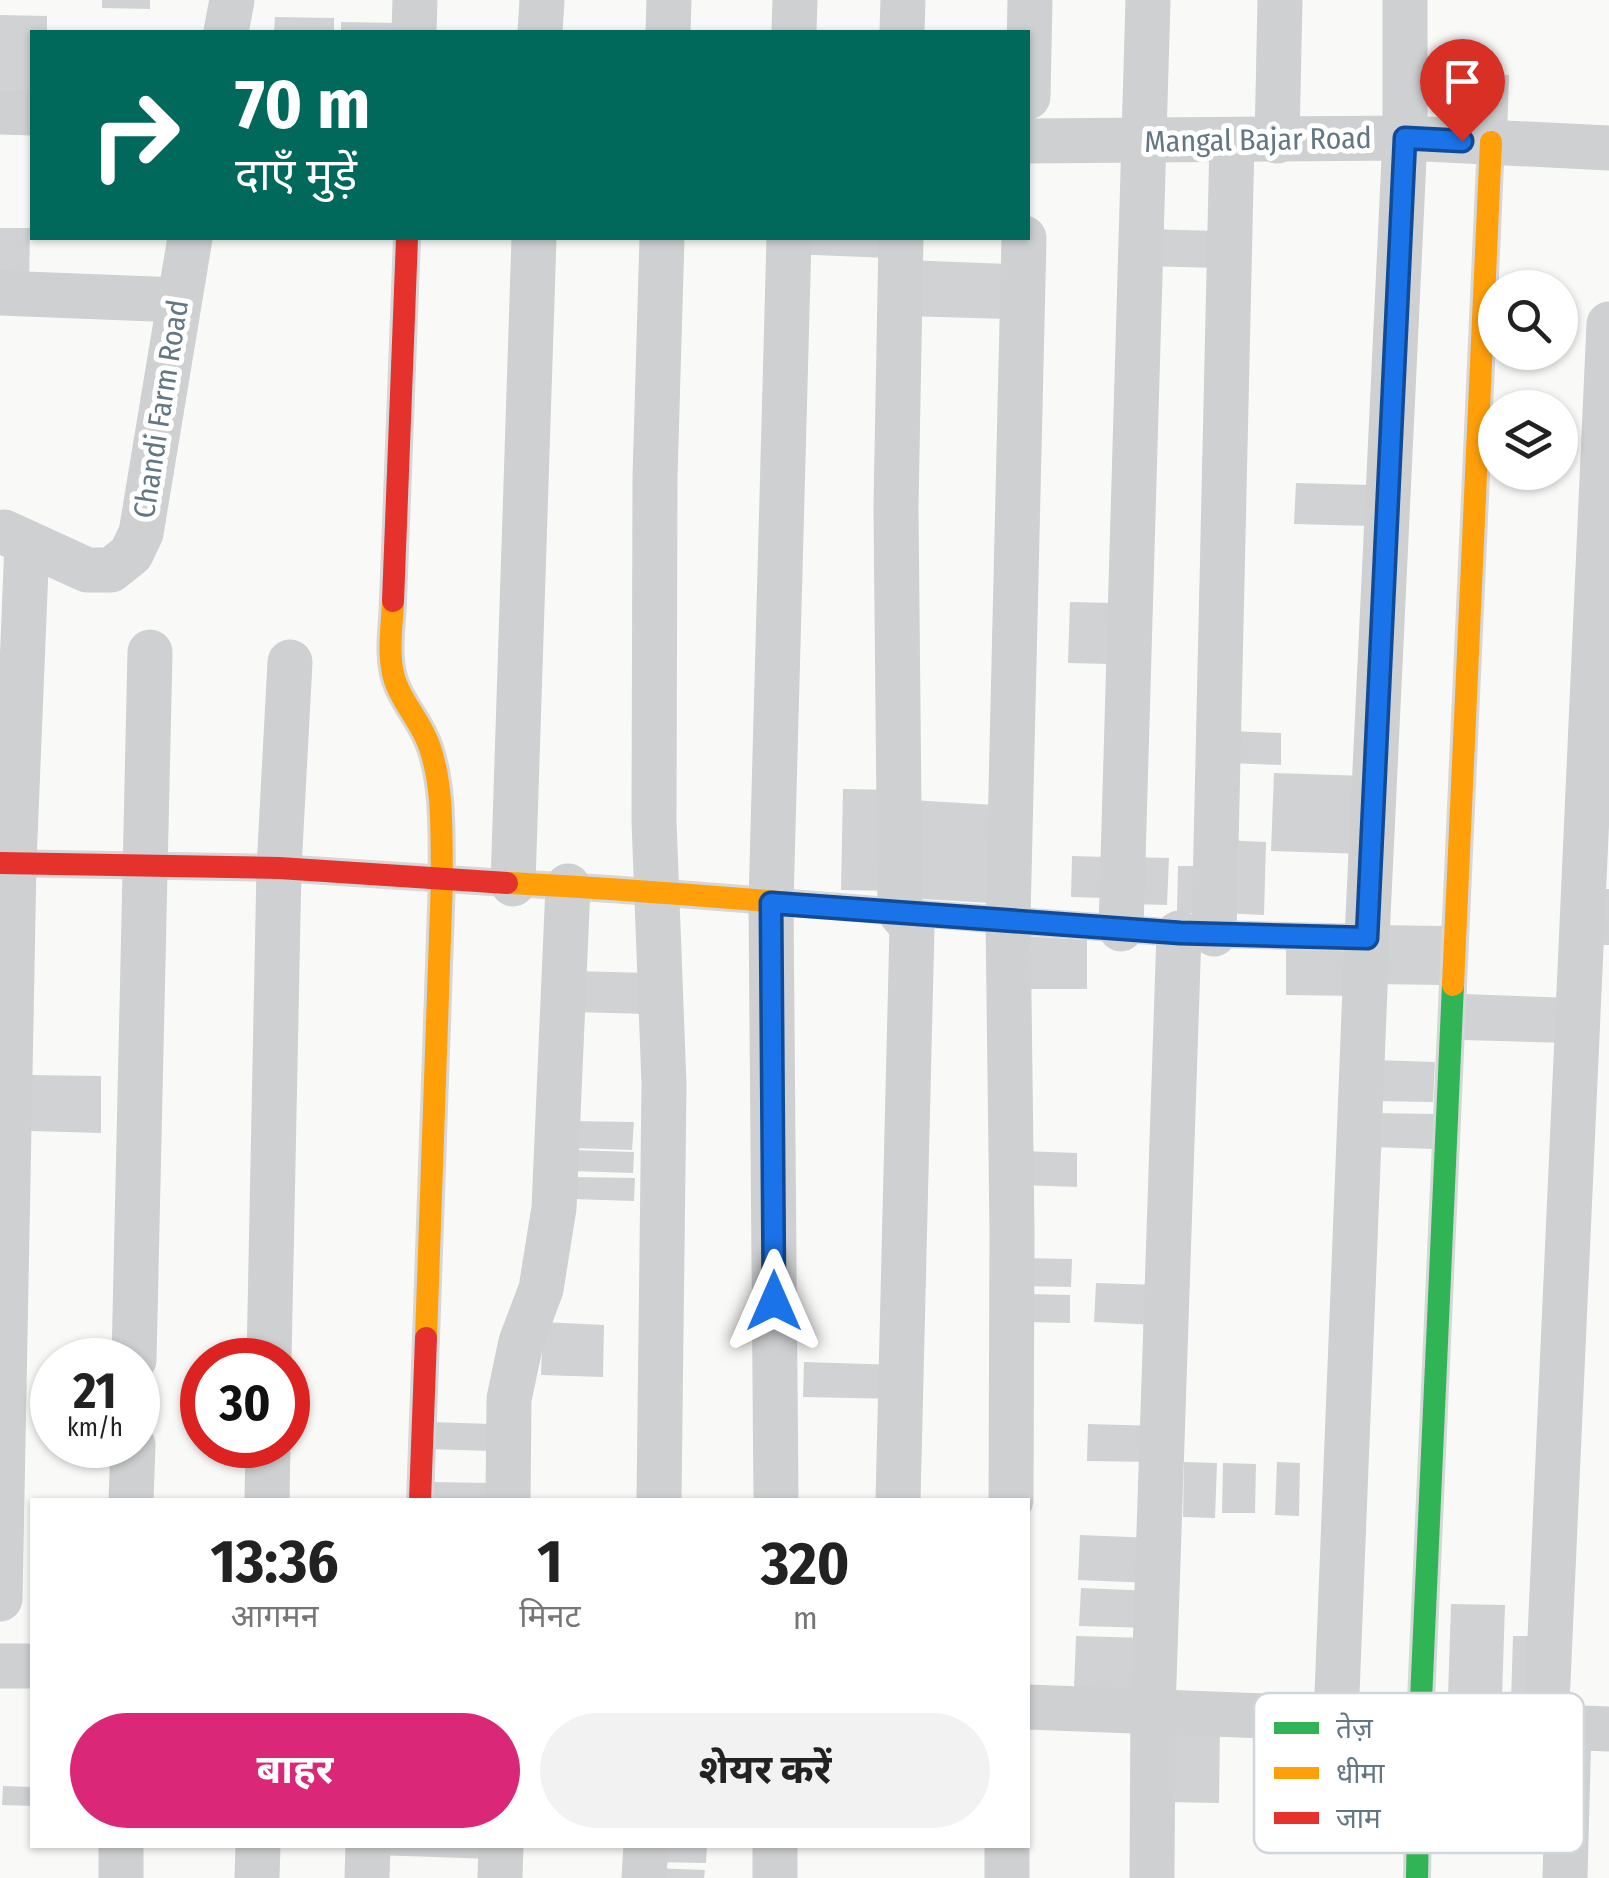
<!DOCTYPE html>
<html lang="hi">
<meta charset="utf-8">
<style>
:root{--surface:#fff;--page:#f2f2f2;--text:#222;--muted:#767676;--accent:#db2777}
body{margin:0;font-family:"Fira Sans Condensed","Noto Sans Devanagari",sans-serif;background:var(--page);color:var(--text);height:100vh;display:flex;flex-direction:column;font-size:38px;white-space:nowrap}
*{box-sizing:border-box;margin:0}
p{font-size:32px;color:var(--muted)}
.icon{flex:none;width:55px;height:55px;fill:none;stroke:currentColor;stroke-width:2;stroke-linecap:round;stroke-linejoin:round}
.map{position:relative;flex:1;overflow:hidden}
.details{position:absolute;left:30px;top:1498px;width:1000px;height:350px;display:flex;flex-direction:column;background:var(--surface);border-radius:0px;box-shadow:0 2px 8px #0004}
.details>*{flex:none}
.banner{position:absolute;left:30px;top:30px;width:1000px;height:210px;border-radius:0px;box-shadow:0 2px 8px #0004;background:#00695c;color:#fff;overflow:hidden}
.fabs{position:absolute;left:1478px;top:270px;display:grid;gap:20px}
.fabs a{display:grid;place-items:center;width:100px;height:100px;border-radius:50%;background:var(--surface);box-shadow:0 2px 8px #0004;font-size:50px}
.speed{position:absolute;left:30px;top:1338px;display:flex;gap:20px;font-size:50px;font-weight:700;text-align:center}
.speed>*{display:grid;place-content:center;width:130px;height:130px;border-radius:50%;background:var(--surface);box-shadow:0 2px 8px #0004;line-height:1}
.speed small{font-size:25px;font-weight:400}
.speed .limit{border:15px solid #d22;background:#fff;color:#111}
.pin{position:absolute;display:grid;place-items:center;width:85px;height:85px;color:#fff;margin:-102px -42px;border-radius:50% 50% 50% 0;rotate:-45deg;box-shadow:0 0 10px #0007}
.pin .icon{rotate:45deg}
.me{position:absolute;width:110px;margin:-55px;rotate:0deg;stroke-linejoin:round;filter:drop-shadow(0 0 8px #0008)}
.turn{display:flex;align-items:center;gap:35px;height:210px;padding:0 40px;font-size:45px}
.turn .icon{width:130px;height:130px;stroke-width:2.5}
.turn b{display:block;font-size:70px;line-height:85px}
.eta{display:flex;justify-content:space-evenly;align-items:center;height:170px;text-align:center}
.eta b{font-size:60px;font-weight:700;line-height:70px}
.primary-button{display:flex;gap:20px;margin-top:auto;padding:20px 40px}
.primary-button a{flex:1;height:115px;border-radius:60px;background:var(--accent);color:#fff;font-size:40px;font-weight:700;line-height:115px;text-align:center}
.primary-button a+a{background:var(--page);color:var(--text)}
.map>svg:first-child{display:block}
.building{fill:#d1d2d3}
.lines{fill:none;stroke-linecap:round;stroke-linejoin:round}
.fast-casing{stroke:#d6d7d8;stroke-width:28}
.slow-casing{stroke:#d6d7d8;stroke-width:28}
.jam-casing{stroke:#d6d7d8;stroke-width:28}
.street{stroke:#ced0d1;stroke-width:45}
.fast{stroke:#30b455;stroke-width:22}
.slow{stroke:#ff9f0a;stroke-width:22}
.jam{stroke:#e5322d;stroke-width:22}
.route-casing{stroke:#114b97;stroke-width:25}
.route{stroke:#1a73e8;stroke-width:18}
.labels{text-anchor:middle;stroke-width:10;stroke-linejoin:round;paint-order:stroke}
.street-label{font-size:30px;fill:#647682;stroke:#fff}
.key{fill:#fff;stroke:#d0d6da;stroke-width:2.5}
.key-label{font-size:28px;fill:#647682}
</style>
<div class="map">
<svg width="1609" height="1878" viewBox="0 0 1609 1878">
<rect width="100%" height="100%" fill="#f9f9f8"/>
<g class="building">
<path d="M102,0H150V9L102,8Z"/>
<path d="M0,15L47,16V32H32V97L0,96Z"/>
<path d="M275,17L334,18V32H274Z"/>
<path d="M341,22L400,23V32H341Z"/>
<path d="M1481,74L1509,75L1507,136L1480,135Z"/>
<path d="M0,228H30L29,289H0Z"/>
<path d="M1147,229L1218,231L1217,268L1146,266Z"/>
<path d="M790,238H890L889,258L789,254Z"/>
<path d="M905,260L1009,264L1008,319L904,316Z"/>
<path d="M1296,483L1373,485L1371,526L1294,524Z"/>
<path d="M1070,602L1113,603L1111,664L1068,663Z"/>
<path d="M1232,731L1281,733V765L1231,763Z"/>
<path d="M1274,773L1367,776L1364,854L1271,851Z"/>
<path d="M843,789L897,790L894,891L841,890Z"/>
<path d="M911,800L995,805L990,903L907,898Z"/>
<path d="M1224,840L1266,842L1264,915L1221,913Z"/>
<path d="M1072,856L1107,857L1106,898L1071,897Z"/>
<path d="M1131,857L1169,858L1167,905L1130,904Z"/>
<path d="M1178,866H1211L1209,914L1177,913Z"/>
<path d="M1598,889H1609V945H1596Z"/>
<path d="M1375,925L1443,926L1442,985L1374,984Z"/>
<path d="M1021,936L1087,940V989H1019Z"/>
<path d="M1286,947L1361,949L1359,996L1286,995Z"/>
<path d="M575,971L648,973L647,1014L574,1012Z"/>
<path d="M1463,994L1572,998L1570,1043L1462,1040Z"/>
<path d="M1374,1060L1435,1062L1433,1102L1373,1101Z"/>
<path d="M32,1075L101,1076V1133L30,1131Z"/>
<path d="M1375,1113L1435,1114L1434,1149L1374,1147Z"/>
<path d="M573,1121L634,1122L632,1150L573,1148Z"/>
<path d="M573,1150L634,1152L633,1173L572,1171Z"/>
<path d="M1022,1151L1077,1153V1187L1022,1185Z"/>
<path d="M574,1177L635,1178L634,1201L573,1199Z"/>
<path d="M1024,1258L1072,1259L1071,1287L1023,1286Z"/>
<path d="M1096,1283L1160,1285L1159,1325L1094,1322Z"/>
<path d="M1027,1294L1070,1295V1323L1026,1322Z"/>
<path d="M543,1322L604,1325L603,1377L541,1375Z"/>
<path d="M804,1362L900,1365V1399L803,1397Z"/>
<path d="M430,1422L492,1424L490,1451L429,1449Z"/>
<path d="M1088,1424L1159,1426L1158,1462L1087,1461Z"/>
<path d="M1184,1462L1217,1463L1215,1518L1183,1517Z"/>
<path d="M1277,1462L1300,1463L1299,1516L1275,1515Z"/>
<path d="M1223,1463L1256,1464L1255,1513H1222Z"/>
<path d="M428,1482L493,1483V1500H428Z"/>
<path d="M1080,1535L1154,1538L1153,1583L1078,1580Z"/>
<path d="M1081,1588L1153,1591L1152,1628L1079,1626Z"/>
<path d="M1451,1604L1505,1605L1502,1697L1448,1696Z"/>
<path d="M1076,1636L1146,1638L1144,1690L1074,1688Z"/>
<path d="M1513,1636H1546L1545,1701H1511Z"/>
<path d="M1169,1723L1220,1724L1219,1803L1167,1802Z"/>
<path d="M3,1786L32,1787V1806L2,1805Z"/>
<path d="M377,1845H493L492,1859L377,1855Z"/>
<path d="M652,1845H707L706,1863L652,1862Z"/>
<path d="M651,1868L705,1870L704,1878H650Z"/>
</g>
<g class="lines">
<g class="fast-casing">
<g id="fast">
<path d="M1018,921L1179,933L1367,938"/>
<path d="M1417,1878L1420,1722L1453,985"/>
</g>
</g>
<g class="slow-casing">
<g id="slow">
<path d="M393,601C392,628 386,661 397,686C406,708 423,725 430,748C444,790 441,836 442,880L426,1338"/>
<path d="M507,883C677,891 847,909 1018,921"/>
<path d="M1453,985L1491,142"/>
</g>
</g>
<g class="jam-casing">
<g id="jam">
<path d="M393,601L407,238"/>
<path d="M0,863L279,868L507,883"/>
<path d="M420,1500L426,1338"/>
</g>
</g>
<g class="street">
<path d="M226,32L232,0"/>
<path d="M414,32L415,0"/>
<path d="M540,32L542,0"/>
<path d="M668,32L669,0"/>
<path d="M794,32L795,0"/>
<path d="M902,32L903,0"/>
<path d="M1028,97L1030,0"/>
<path d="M0,112L32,113"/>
<path d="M1028,141L1405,138L1609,148"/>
<path d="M1277,141L1280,0"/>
<path d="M0,293L179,300"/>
<path d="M4,532L87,570H111L131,554L141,533L190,238"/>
<path d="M513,884L534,238"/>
<path d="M1121,929L1148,0"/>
<path d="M1214,934L1232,140"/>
<path d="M134,1360L150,652"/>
<path d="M269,1360L279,868L290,662"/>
<path d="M131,1500L133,1445"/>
<path d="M267,1500L268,1445"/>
<path d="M508,1500L509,1399L521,1342L541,1289L554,1208L568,886"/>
<path d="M659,1500L664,1084L654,821L655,477L662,238"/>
<path d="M776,1500L771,903L789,238"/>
<path d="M898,1500L912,927L900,912L896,507L901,238"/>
<path d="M1011,1500L1012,1233L1008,918L1024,238"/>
<path d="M0,1599L14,863L27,543"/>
<path d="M0,1666H32"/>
<path d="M1028,1707L1609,1729"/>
<path d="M1336,1719L1367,938L1405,138V0"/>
<path d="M1546,1726L1609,324"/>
<path d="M121,1878V1845"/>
<path d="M257,1878L258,1845"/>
<path d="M367,1878L368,1845"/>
<path d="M500,1878L501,1845"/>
<path d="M644,1878L646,1845"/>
<path d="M775,1878V1845"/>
<path d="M1007,1878V1845"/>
<path d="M1152,1878L1153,1711L1179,933"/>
<path d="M1565,1878L1569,1727"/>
</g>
<use href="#fast" class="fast"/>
<use href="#slow" class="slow"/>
<use href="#jam" class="jam"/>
</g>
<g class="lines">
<g class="route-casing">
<path id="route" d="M774,1301L771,903L1180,933L1367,938L1405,138L1462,141"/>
</g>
<use href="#route" class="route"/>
</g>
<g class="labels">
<g class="street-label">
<text transform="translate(1258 140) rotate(-1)" y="10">Mangal Bajar Road</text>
<text transform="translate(161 409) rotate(-81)" y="10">Chandi Farm Road</text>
</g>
</g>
<rect x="1254" y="1693" width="330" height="160" rx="15" class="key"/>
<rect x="1274" y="1722" width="45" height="12" fill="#30b455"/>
<rect x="1274" y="1767" width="45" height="12" fill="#ff9f0a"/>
<rect x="1274" y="1812" width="45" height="12" fill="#e5322d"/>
<g class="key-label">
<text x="1336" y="1738">तेज़</text>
<text x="1336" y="1783">धीमा</text>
<text x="1336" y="1828">जाम</text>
</g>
</svg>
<div class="fabs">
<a><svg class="icon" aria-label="search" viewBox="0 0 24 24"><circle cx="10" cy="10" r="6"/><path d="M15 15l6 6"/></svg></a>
<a><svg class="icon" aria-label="layers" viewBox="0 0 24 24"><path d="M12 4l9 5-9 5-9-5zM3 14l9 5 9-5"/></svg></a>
</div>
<div class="speed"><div>21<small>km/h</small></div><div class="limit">30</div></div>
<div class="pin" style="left:1462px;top:141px;background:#d93025"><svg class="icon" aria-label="arrive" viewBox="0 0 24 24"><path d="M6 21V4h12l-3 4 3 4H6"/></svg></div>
<svg class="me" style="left:774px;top:1301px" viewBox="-20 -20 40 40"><path d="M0-17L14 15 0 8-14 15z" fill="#1a73e8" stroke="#fff" stroke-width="4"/></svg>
<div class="banner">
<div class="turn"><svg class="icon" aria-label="right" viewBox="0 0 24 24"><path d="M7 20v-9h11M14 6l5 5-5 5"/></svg><div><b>70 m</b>दाएँ मुड़ें</div></div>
</div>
<section class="details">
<div class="eta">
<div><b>13:36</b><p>आगमन</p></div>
<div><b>1</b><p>मिनट</p></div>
<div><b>320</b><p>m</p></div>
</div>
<div class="primary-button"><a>बाहर</a><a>शेयर करें</a></div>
</section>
</div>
